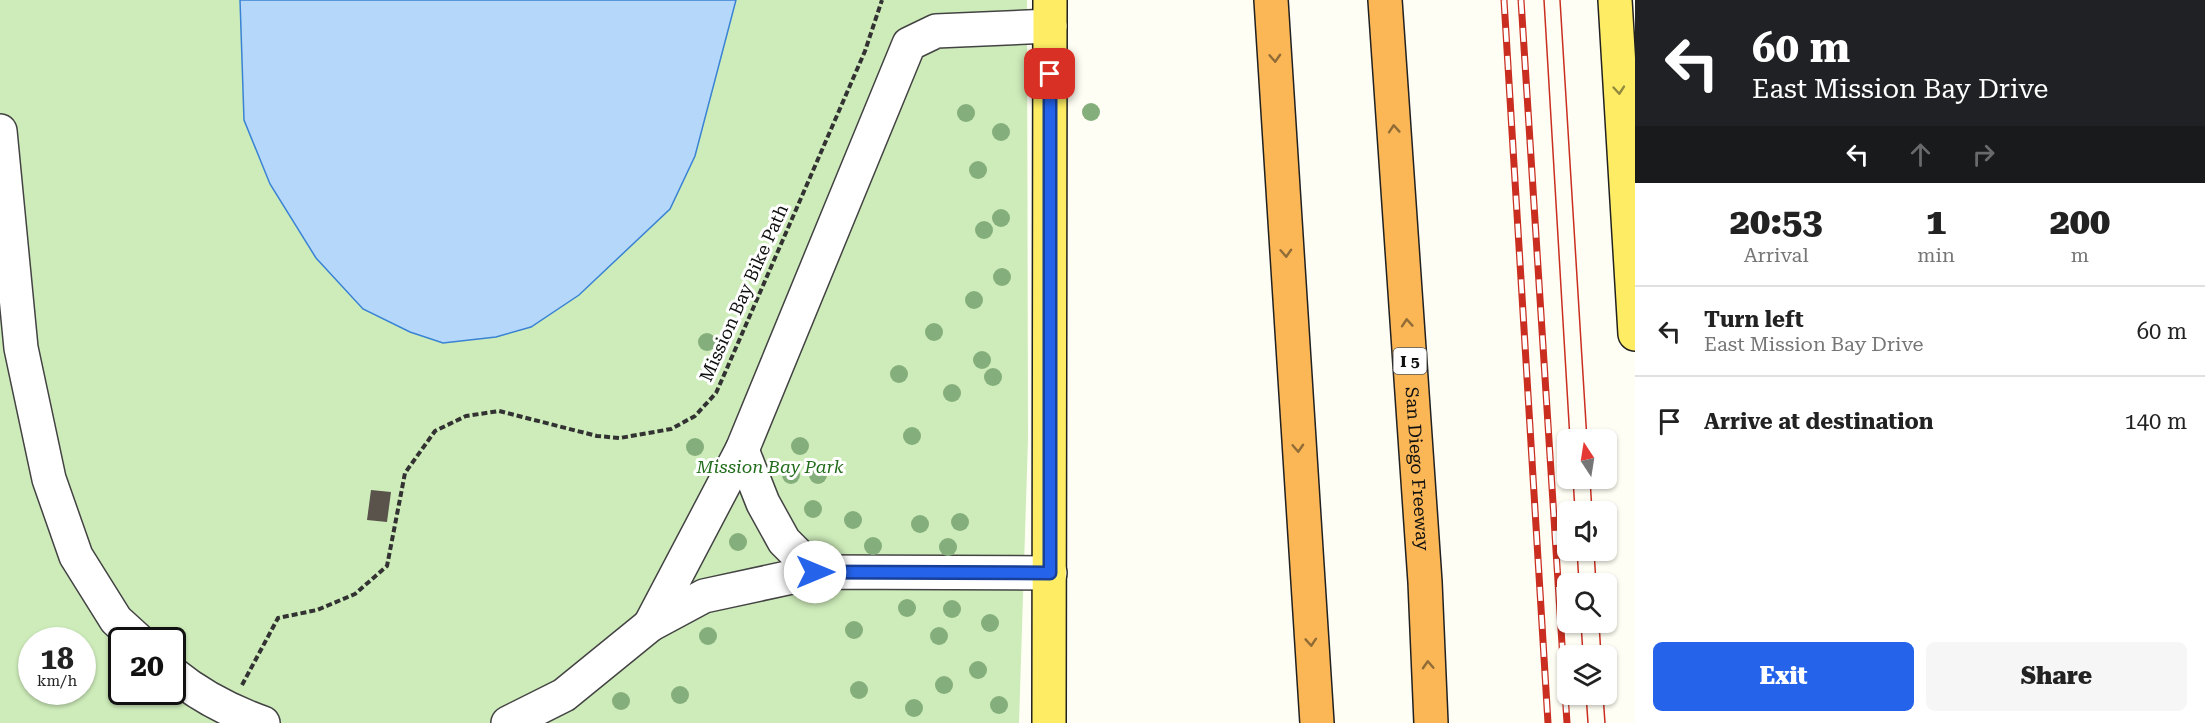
<!DOCTYPE html>
<style>
:root{--surface:#fff;--page:#f6f6f6;--text:#222;--muted:#767676;--line:#e0e0e0;--accent:#2563eb}
body{margin:0;font-family:"Roboto Serif",serif;background:var(--page);color:var(--text);height:100vh;display:flex;flex-direction:column;font-size:22px;white-space:nowrap}
*{box-sizing:border-box;margin:0}
p{font-size:20px;color:var(--muted)}
.icon{flex:none;width:33px;height:33px;fill:none;stroke:currentColor;stroke-width:2;stroke-linecap:round;stroke-linejoin:round}
.map{position:relative;flex:1;overflow:hidden}
.side{display:flex;flex-direction:column;background:var(--surface);width:570px}
.side>*{flex:none}
.guide{background:#202124;color:#fff;overflow:hidden}
.needle{width:39px;rotate:348deg}
.buttons{position:absolute;left:1557px;top:429px;display:grid;gap:12px}
.buttons a{display:grid;place-items:center;width:60px;height:60px;border-radius:9px;background:var(--surface);box-shadow:0 2px 4px #0004;font-size:30px}
.speed{position:absolute;left:18px;top:627px;display:flex;gap:12px;font-size:30px;font-weight:700;text-align:center}
.speed>*{display:grid;place-content:center;width:78px;height:78px;border-radius:50%;background:var(--surface);box-shadow:0 2px 4px #0004;line-height:1}
.speed small{font-size:15px;font-weight:400}
.speed .limit{border:3px solid #111;border-radius:9px;background:#fff;color:#111}
.pin{position:absolute;display:grid;place-items:center;width:51px;height:51px;color:#fff;margin:-26px;border-radius:12px;box-shadow:0 3px 9px #0006}
.me{position:absolute;width:66px;margin:-33px;rotate:90deg;stroke-linejoin:round;filter:drop-shadow(0 0 4px #0008)}
.turn{display:flex;align-items:center;gap:21px;height:126px;padding:0 18px;font-size:27px}
.turn .icon{width:78px;height:78px;stroke-width:2.5}
.turn b{display:block;font-size:42px;line-height:51px}
.lanes{display:flex;align-items:center;height:57px;padding:0 18px;background:#0003;justify-content:center;gap:30px;direction:ltr}
.lanes .off{opacity:.35}
.eta{display:flex;justify-content:space-evenly;align-items:center;height:102px;text-align:center}
.eta b{font-size:36px;font-weight:800;line-height:42px}
.cta{display:flex;gap:12px;margin-top:auto;padding:12px 18px}
.cta a{flex:1;height:69px;border-radius:9px;background:var(--accent);color:#fff;font-size:24px;font-weight:800;line-height:69px;text-align:center}
.cta a+a{background:var(--page);color:var(--text)}
ul{padding:0;list-style:none}
li{display:flex;align-items:center;gap:18px;height:90px;padding:0 18px;border-top:2px solid var(--line)}
li div{flex:1}
li b{display:block;font-size:22px}
li em{font-style:normal}
main{display:flex;flex:1;min-height:0}
.map>svg:first-child{display:block}
.green{fill:#ceecba;fill-rule:evenodd}
.water{fill:#b5d7f9;stroke:#3982d4;stroke-width:1.5}
.building{fill:#5a534c}
.lines{fill:none;stroke-linecap:round;stroke-linejoin:round}
.minor-casing{stroke:#434343;stroke-width:36}
.major-casing{stroke:#212121;stroke-width:36}
.highway-casing{stroke:#212121;stroke-width:36}
.path{stroke:#323232;stroke-width:4;stroke-dasharray:6 3;stroke-linecap:butt}
.minor{stroke:#fff;stroke-width:33}
.major{stroke:#feed64;stroke-width:33}
.highway{stroke:#fbb756;stroke-width:33}
.tram{stroke:#c92e20;stroke-width:1.5}
.rail-casing{stroke:#c92e20;stroke-width:7}
.rail{stroke:#fff;stroke-width:4.5;stroke-dasharray:14;stroke-linecap:butt}
.tree{fill:#85ae7d}
.oneway{stroke:#916c36}
.oneway2{stroke:#938a3e}
.route-casing{stroke:#184099;stroke-width:15}
.route{stroke:#2563eb;stroke-width:10}
.labels{text-anchor:middle;stroke-width:6;stroke-linejoin:round;paint-order:stroke}
.shield{fill:#fff;stroke:#585858;stroke-width:1.5}
.shield-label{font-size:16px;font-weight:bold;fill:#101010}
.street-label{font-size:18px;fill:#101010;stroke:#fff}
.park-label{font-size:18px;font-style:italic;fill:#226d1c;stroke:#fff}
</style>
<main>
<div class="map">
<svg width="1635" height="723" viewBox="0 0 1635 723">
<rect width="100%" height="100%" fill="#fffef4"/>
<path class="green" d="M0,0H240L244,120L695,156L736,0H1027L1028,439L1019,723H0ZM32,640H82V692H32ZM122,640H172V692H122Z"/>
<path class="water" d="M240,0H736L695,156L670,209L579,295L531,327L496,337L443,343L410,332L363,309L316,258L270,184L244,120Z"/>
<path class="building" d="M371,490L391,492L387,522L367,520Z"/>
<g class="lines">
<g class="minor-casing">
<g id="minor">
<path d="M0,131L21,348L49,479L76,556L116,620L138,640"/>
<path d="M742,450L763,503L784,541L815,572"/>
<path d="M650,625L742,450L909,44L936,31L1050,26"/>
<path d="M172,673C200,696 229,711 263,723"/>
<path d="M508,723L564,695L650,625L704,596L815,572L1050,573"/>
</g>
</g>
<g class="major-casing">
<g id="major">
<path d="M1615,0L1635,334"/>
<path d="M1049,723L1050,0"/>
</g>
</g>
<g class="highway-casing">
<g id="highway">
<path d="M1271,0L1317,723"/>
<path id="s1" d="M1385,0L1425,582L1431,723"/>
</g>
</g>
<path class="path" d="M242,685L278,618L317,610L355,594L387,566L405,473L435,431L466,416L499,411L597,436L620,438L671,429L695,416L716,393L728,366L865,51L882,0"/>
<use href="#minor" class="minor"/>
<use href="#major" class="major"/>
<use href="#highway" class="highway"/>
<g class="tram">
<path d="M1544,0L1570,440"/>
<path d="M1560,0L1587,440"/>
<path d="M1573,478L1575,512"/>
<path d="M1590,478L1592,512"/>
<path d="M1577,550L1579,584"/>
<path d="M1594,550L1596,584"/>
<path d="M1581,622L1583,656"/>
<path d="M1599,622L1601,656"/>
<path d="M1586,694L1588,723"/>
<path d="M1603,694L1605,723"/>
</g>
<g class="rail-casing">
<g id="rail">
<path d="M1504,0L1548,723"/>
<path d="M1521,0L1567,723"/>
</g>
</g>
<use href="#rail" class="rail"/>
</g>
<g class="tree">
<circle cx="1091" cy="112" r="9"/>
<circle cx="966" cy="113" r="9"/>
<circle cx="1001" cy="132" r="9"/>
<circle cx="978" cy="170" r="9"/>
<circle cx="1001" cy="218" r="9"/>
<circle cx="984" cy="230" r="9"/>
<circle cx="1002" cy="277" r="9"/>
<circle cx="974" cy="300" r="9"/>
<circle cx="934" cy="332" r="9"/>
<circle cx="707" cy="342" r="9"/>
<circle cx="982" cy="360" r="9"/>
<circle cx="899" cy="374" r="9"/>
<circle cx="993" cy="377" r="9"/>
<circle cx="952" cy="393" r="9"/>
<circle cx="912" cy="436" r="9"/>
<circle cx="800" cy="446" r="9"/>
<circle cx="695" cy="447" r="9"/>
<circle cx="791" cy="475" r="9"/>
<circle cx="818" cy="475" r="9"/>
<circle cx="813" cy="509" r="9"/>
<circle cx="853" cy="520" r="9"/>
<circle cx="960" cy="522" r="9"/>
<circle cx="920" cy="524" r="9"/>
<circle cx="738" cy="542" r="9"/>
<circle cx="873" cy="546" r="9"/>
<circle cx="948" cy="547" r="9"/>
<circle cx="907" cy="608" r="9"/>
<circle cx="952" cy="609" r="9"/>
<circle cx="990" cy="623" r="9"/>
<circle cx="854" cy="630" r="9"/>
<circle cx="708" cy="636" r="9"/>
<circle cx="939" cy="636" r="9"/>
<circle cx="978" cy="670" r="9"/>
<circle cx="944" cy="685" r="9"/>
<circle cx="859" cy="690" r="9"/>
<circle cx="680" cy="695" r="9"/>
<circle cx="621" cy="701" r="9"/>
<circle cx="999" cy="705" r="9"/>
<circle cx="914" cy="708" r="9"/>
</g>
<defs><path id="oneway-chevron" d="M-2-3.5L2.5 0L-2 3.5" fill="none" stroke-width="1.6" stroke-linecap="round" stroke-linejoin="round" transform="scale(1.5)"/></defs>
<g class="oneway">
<use href="#oneway-chevron" transform="translate(1275 58) rotate(87)"/>
<use href="#oneway-chevron" transform="translate(1394 129) rotate(-94)"/>
<use href="#oneway-chevron" transform="translate(1286 253) rotate(87)"/>
<use href="#oneway-chevron" transform="translate(1407 323) rotate(-94)"/>
<use href="#oneway-chevron" transform="translate(1298 448) rotate(87)"/>
<use href="#oneway-chevron" transform="translate(1311 642) rotate(86)"/>
<use href="#oneway-chevron" transform="translate(1428 665) rotate(-93)"/>
</g>
<use class="oneway2" href="#oneway-chevron" transform="translate(1619 90) rotate(85)"/>
<g class="lines">
<g class="route-casing">
<path id="route" d="M815,572L1050,573V74"/>
</g>
<use href="#route" class="route"/>
</g>
<g class="labels">
<rect class="shield" x="1393.5" y="348" width="33" height="26" rx="4.5"/>
<g class="shield-label">
<text x="1410" y="367">I 5</text>
</g>
<g class="street-label">
<text transform="translate(744 293) rotate(-66)" y="6">Mission Bay Bike Path</text>
<text dy="6" stroke="none"><textPath href="#s1" startOffset="470">San Diego Freeway</textPath></text>
</g>
<g class="park-label">
<text x="770" y="473">Mission Bay Park</text>
</g>
</g>
</svg>
<div class="buttons">
<a><svg class="needle" viewBox="-14 -14 28 28"><path d="M0-13l5 13h-10z" fill="#e53935"/><path d="M0 13l5-13h-10z" fill="#767676"/></svg></a>
<a><svg class="icon" aria-label="sound" viewBox="0 0 24 24"><path d="M4 9h4l5-4v14l-5-4H4zM17 9q2 3 0 6"/></svg></a>
<a><svg class="icon" aria-label="search" viewBox="0 0 24 24"><circle cx="10" cy="10" r="6"/><path d="M15 15l6 6"/></svg></a>
<a><svg class="icon" aria-label="layers" viewBox="0 0 24 24"><path d="M12 4l9 5-9 5-9-5zM3 14l9 5 9-5"/></svg></a>
</div>
<div class="speed"><div>18<small>km/h</small></div><div class="limit">20</div></div>
<div class="pin" style="left:1050px;top:74px;background:#d93025"><svg class="icon" aria-label="arrive" viewBox="0 0 24 24"><path d="M6 21V4h12l-3 4 3 4H6"/></svg></div>
<svg class="me" style="left:815px;top:572px" viewBox="-20 -20 40 40"><circle r="19" fill="#fff"/><path d="M0-13L10 11 0 6-10 11z" fill="#2563eb"/></svg>
</div>
<section class="side">
<div class="guide">
<div class="turn"><svg class="icon" aria-label="left" viewBox="0 0 24 24"><path d="M17 20v-9H6M10 6l-5 5 5 5"/></svg><div><b>60 m</b>East Mission Bay Drive</div></div>
<div class="lanes"><svg class="icon" aria-label="left" viewBox="0 0 24 24"><path d="M17 20v-9H6M10 6l-5 5 5 5"/></svg><svg class="icon off" aria-label="ahead" viewBox="0 0 24 24"><path d="M12 20V5M6 11l6-6 6 6"/></svg><svg class="icon off" aria-label="right" viewBox="0 0 24 24"><path d="M7 20v-9h11M14 6l5 5-5 5"/></svg></div>
</div>
<div class="eta">
<div><b>20:53</b><p>Arrival</p></div>
<div><b>1</b><p>min</p></div>
<div><b>200</b><p>m</p></div>
</div>
<ul>
<li><svg class="icon" aria-label="left" viewBox="0 0 24 24"><path d="M17 20v-9H6M10 6l-5 5 5 5"/></svg><div><b>Turn left</b><p>East Mission Bay Drive</p></div><em>60 m</em></li>
<li><svg class="icon" aria-label="arrive" viewBox="0 0 24 24"><path d="M6 21V4h12l-3 4 3 4H6"/></svg><div><b>Arrive at destination</b></div><em>140 m</em></li>
</ul>
<div class="cta"><a>Exit</a><a>Share</a></div>
</section>
</main>
